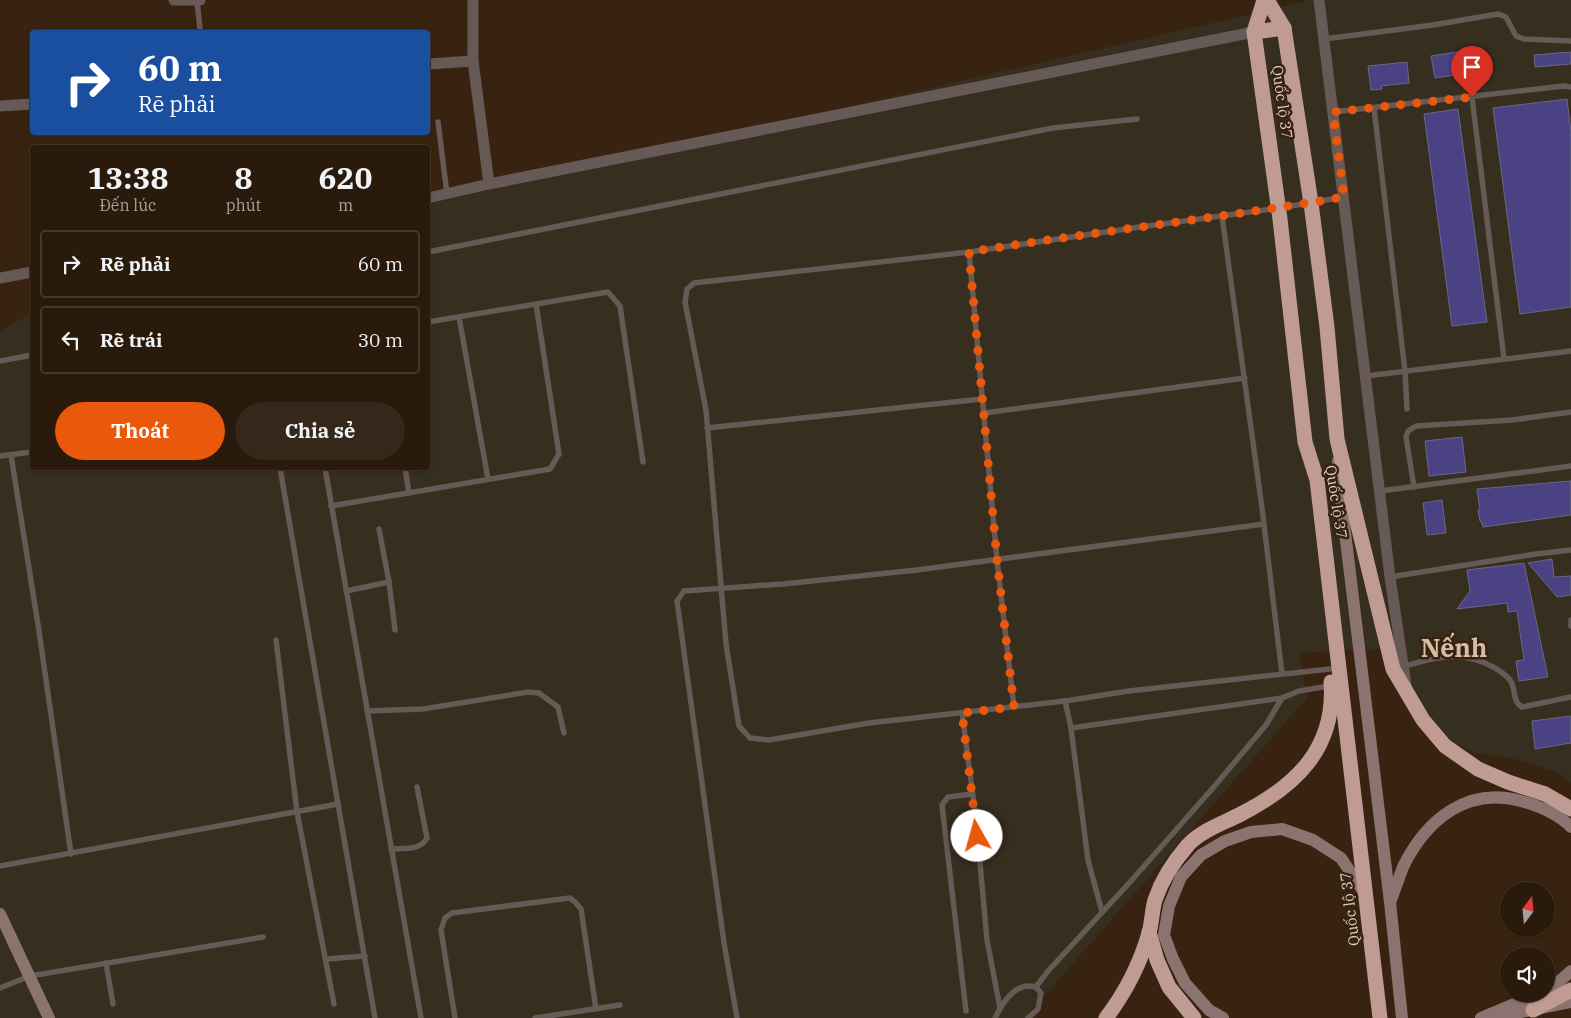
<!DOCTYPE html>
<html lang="vi">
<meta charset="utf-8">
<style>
:root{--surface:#291a0b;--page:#352719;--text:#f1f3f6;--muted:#a5a19d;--line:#45382c;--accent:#ea580c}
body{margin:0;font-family:"IBM Plex Serif",serif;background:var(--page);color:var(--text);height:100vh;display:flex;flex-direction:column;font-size:19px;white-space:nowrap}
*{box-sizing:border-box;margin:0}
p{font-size:16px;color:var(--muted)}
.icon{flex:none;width:28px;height:28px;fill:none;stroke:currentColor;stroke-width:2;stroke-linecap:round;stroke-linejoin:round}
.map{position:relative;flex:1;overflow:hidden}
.panel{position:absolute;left:30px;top:145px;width:400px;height:325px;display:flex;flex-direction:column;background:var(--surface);border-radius:5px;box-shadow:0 1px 4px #0004,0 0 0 1px var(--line)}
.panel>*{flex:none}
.top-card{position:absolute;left:30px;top:30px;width:400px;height:105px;border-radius:5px;box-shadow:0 1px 4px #0004,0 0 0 1px var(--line);background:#1a4fa0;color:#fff;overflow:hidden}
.needle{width:32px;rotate:16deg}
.controls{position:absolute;left:1500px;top:882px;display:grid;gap:10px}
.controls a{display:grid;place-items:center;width:55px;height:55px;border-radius:50%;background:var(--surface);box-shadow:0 1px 4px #0004,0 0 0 1px var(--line);font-size:25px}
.pin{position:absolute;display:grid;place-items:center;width:42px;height:42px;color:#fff;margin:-51px -21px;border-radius:50% 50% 50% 0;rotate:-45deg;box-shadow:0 0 5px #0007}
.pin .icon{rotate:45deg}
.me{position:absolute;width:55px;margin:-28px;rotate:353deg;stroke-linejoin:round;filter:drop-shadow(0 0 4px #0008)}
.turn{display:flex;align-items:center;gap:18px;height:105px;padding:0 25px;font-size:22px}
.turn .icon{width:65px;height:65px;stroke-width:2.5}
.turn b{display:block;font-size:35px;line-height:42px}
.eta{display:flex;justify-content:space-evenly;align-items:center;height:85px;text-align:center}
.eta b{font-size:30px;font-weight:700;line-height:35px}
.primary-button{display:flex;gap:10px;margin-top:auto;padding:10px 25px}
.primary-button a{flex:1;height:58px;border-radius:30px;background:var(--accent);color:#fff;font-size:20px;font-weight:700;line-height:58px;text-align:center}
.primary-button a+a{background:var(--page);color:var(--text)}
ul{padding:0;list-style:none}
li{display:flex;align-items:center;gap:15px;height:68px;margin:0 10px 8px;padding:0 15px;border:2px solid var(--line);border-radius:5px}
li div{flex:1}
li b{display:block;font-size:19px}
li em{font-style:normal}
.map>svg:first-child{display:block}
.industrial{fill:#362e1e}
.building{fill:#4a4283;stroke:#696885}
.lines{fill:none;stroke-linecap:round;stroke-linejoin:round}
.lane{stroke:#675956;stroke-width:5.5}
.street{stroke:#675956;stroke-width:11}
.secondary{stroke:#8b746f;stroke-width:12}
.highway{stroke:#bf9b93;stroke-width:15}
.route{stroke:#ea580c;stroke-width:9;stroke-dasharray:0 16.2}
.labels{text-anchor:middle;stroke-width:5;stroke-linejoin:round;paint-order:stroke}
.street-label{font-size:15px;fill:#dccfc3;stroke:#37230f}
.town-label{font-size:25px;font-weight:bold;fill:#d7bda5;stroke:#37230f}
</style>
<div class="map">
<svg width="1571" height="1018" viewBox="0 0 1571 1018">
<rect width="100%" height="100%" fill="#37230f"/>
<path class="industrial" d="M1304,0H1571V783L1557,772L1511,758L1476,753L1437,735L1391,648L1299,653L1307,698L1025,1018H0V331L32,313V468H428V204L1303,2Z"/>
<g class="building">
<path d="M1477,49L1480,71L1435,78L1431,56Z"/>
<path d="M1571,52V64L1535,67L1534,55Z"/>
<path d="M1407,62L1409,83L1381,86L1382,89L1371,90L1368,66Z"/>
<path d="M1567,99L1571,132V307L1520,314L1493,108Z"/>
<path d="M1458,109L1487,322L1452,326L1424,114Z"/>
<path d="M1462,437L1466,472L1429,476L1425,441Z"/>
<path d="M1571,481V515L1483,527L1481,521H1480L1478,510H1480L1477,489Z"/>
<path d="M1442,500L1446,533L1427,535L1423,503Z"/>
<path d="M1552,559L1554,577L1571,576V595L1557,597L1528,563Z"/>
<path d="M1524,563L1548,677L1519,681L1516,661L1524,660L1517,611L1508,612L1507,603L1457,609L1470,591L1467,570Z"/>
<path d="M1571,716V743L1535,749L1532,721Z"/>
</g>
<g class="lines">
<g class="lane">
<path d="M197,1L200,29"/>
<path d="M1324,39L1433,25L1498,14L1506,17L1516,36L1524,39L1571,41"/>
<path d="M1472,97L1504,359"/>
<path d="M1374,108L1405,371L1407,409"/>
<path d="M1333,112L1564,86L1571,87"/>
<path d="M438,122L447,194"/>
<path d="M1222,216L1262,508L1282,674"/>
<path d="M428,252L1053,128L1137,119"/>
<path d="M969,252L997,560L1014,707"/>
<path d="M459,317L488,479"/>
<path d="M428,322L608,292L620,306L643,462"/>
<path d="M0,361L32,355"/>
<path d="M1366,376L1571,351"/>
<path d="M984,413L1245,378"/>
<path d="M707,428L982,399"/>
<path d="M11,455L39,631L71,854"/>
<path d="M0,456L32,452"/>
<path d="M280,468L375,1018"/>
<path d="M325,468L421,1018"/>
<path d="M405,468L409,493"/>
<path d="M1414,487L1406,437L1408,431L1416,426L1512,420L1571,412"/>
<path d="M1380,491L1571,466"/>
<path d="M331,506L550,469L559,454L536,304"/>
<path d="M379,529L389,582L395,630"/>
<path d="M1390,577L1536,554L1571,550"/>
<path d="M346,591L389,582"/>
<path d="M1571,620V626"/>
<path d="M276,640L297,812L334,1004"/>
<path d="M1402,667C1436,657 1462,649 1495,668C1500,671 1506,675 1510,680C1516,688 1512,702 1522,707L1571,697"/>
<path d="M1330,669L1129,691L1065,701L869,723L769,740L750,738L739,726L726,644L706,410L685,302L687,289L694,283L969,252L1140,227L1279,208L1344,197"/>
<path d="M1065,701L1071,728L1088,860L1102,912"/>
<path d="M367,711L423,709L528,692L539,693L558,707L564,733"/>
<path d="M962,713L976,819L987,940L1000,1008"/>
<path d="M1071,728L1282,698"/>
<path d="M391,849C404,848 420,851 427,838L417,787"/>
<path d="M0,866L338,804"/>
<path d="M326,959L365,956"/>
<path d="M106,963L113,1004"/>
<path d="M0,988L30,976L263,937"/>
<path d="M966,1011L942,805L948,797L972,794"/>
<path d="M455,1018L441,930L445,918L452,913L570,898L575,902L581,909L596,1009"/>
<path d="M535,1018L620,1005"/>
<path d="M737,1018L724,943L677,601L684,591L783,584L917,570L1264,524"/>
<path d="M995,1018C1003,1002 1016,981 1036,987"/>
<path d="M1028,1018L1038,1009L1041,993L1036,987L1048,971L1131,881L1212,789L1266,725L1282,698L1299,691L1329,686"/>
</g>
<g class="street">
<path d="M174,0H200"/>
<path d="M473,0V61L489,184"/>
<path d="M1319,0L1390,577L1406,685"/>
<path d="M428,64L473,61"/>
<path d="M0,106L32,104"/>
<path d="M428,198L489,184L1254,32"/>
<path d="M0,278L32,272"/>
</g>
<g class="secondary">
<path d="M1338,461L1339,483L1390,902L1402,1018"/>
<path d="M1391,900C1395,889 1399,878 1403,867C1426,820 1467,786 1521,801C1539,806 1558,814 1571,827"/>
<path d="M0,914L49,1018"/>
<path d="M1546,990L1554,986L1571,971"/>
<path d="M1223,1018L1209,1010L1185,983L1173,959L1164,935L1169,906L1181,877L1201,855L1225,841L1251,832L1282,829L1313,840L1341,858L1365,894"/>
<path d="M1481,1018L1538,994"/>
<path d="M1491,1018L1571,1002"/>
</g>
<g class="highway">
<path d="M1264,0L1254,32L1280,219L1305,442L1317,480L1380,1018"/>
<path d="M1267,0L1284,28L1311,203L1327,327L1337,439L1393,669L1423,720L1445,746L1478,769L1508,782L1545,794L1571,809"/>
<path d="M1254,32L1284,28"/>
<path d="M1149,932L1157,960L1169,987L1194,1018"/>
<path d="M1533,1010L1571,990"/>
<path d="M1106,1018C1125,993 1140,964 1149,933C1152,922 1152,910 1155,900C1162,879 1174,861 1188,845C1202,830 1224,823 1241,814C1296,786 1336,748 1331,682"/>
</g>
</g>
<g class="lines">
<path class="route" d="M977,836L962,713L1014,707L997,560L969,252C1094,232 1219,218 1344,197L1333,112L1472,97"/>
</g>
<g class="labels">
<g class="street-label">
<text transform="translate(1282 102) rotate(82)" y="5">Quốc lộ 37</text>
<text transform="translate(1336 502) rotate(81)" y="5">Quốc lộ 37</text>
<text transform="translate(1350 909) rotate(-97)" y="5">Quốc lộ 37</text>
</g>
<g class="town-label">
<text x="1454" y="657">Nếnh</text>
</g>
</g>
</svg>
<div class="controls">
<a><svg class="needle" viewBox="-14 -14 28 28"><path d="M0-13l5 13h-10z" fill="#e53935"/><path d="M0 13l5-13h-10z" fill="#a5a19d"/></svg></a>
<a><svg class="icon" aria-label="sound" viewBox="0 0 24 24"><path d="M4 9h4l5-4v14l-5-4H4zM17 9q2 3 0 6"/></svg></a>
</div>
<div class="pin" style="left:1472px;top:97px;background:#d93025"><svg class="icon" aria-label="arrive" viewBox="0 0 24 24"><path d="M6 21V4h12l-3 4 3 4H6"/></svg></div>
<svg class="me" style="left:977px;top:836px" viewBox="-20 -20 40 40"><circle r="19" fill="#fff"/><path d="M0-13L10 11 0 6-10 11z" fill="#ea580c"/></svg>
<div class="top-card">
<div class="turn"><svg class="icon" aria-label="right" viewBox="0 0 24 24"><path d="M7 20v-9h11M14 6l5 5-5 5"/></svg><div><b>60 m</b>Rẽ phải</div></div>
</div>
<section class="panel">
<div class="eta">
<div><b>13:38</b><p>Đến lúc</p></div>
<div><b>8</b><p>phút</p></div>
<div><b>620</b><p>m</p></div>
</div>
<ul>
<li><svg class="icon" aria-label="right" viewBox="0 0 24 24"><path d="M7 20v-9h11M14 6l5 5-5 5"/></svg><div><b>Rẽ phải</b></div><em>60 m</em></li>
<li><svg class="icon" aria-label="left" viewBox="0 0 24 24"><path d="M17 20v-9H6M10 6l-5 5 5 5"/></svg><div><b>Rẽ trái</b></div><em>30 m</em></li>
</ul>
<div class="primary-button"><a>Thoát</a><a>Chia sẻ</a></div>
</section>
</div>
